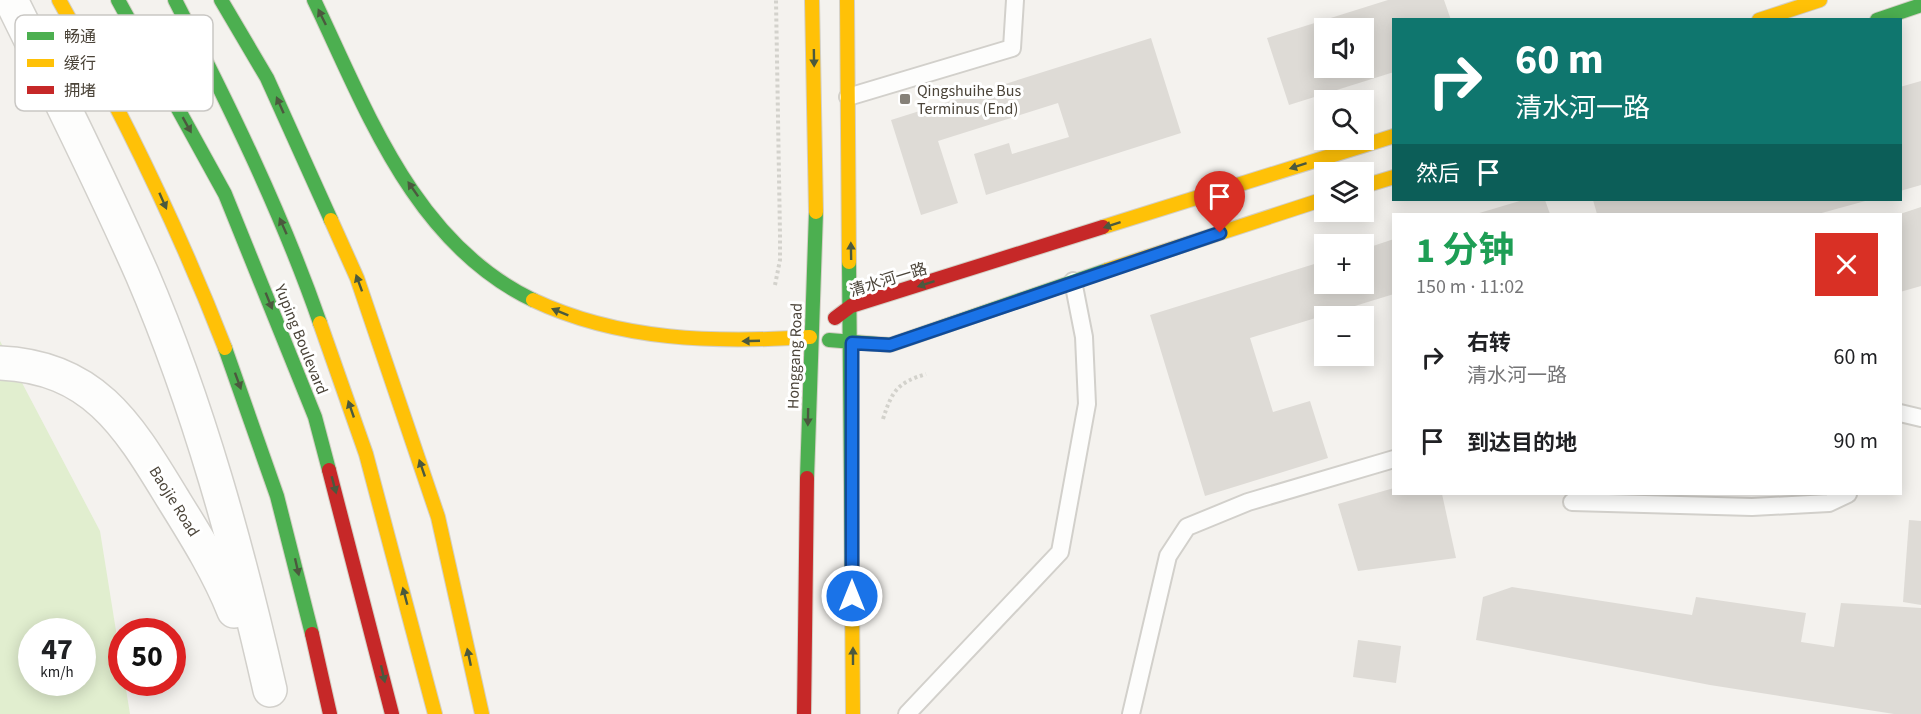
<!DOCTYPE html>
<html lang="zh">
<meta charset="utf-8">
<style>
:root{--surface:#fff;--page:#f2f2f2;--text:#202124;--muted:#757577}
body{margin:0;font-family:"Source Sans 3","Noto Sans SC",sans-serif;background:var(--page);color:var(--text);height:100vh;display:flex;flex-direction:column;font-size:22px;white-space:nowrap}
*{box-sizing:border-box;margin:0}
p{font-size:20px;color:var(--muted)}
.icon{flex:none;width:33px;height:33px;fill:none;stroke:currentColor;stroke-width:2;stroke-linecap:round;stroke-linejoin:round}
.map{position:relative;flex:1;overflow:hidden}
.drawer{position:absolute;left:1392px;top:213px;width:510px;height:282px;display:flex;flex-direction:column;background:var(--surface);border-radius:0px;box-shadow:0 3px 15px #0003}
.drawer>*{flex:none}
.guide{position:absolute;left:1392px;top:18px;width:510px;height:183px;border-radius:0px;box-shadow:0 3px 15px #0003;background:#0f766e;color:#fff;overflow:hidden}
.buttons{position:absolute;left:1314px;top:18px;display:grid;gap:12px}
.buttons a{display:grid;place-items:center;width:60px;height:60px;border-radius:0px;background:var(--surface);box-shadow:0 3px 15px #0003;font-size:30px}
.speed{position:absolute;left:18px;top:618px;display:flex;gap:12px;font-size:30px;font-weight:700;text-align:center}
.speed>*{display:grid;place-content:center;width:78px;height:78px;border-radius:50%;background:var(--surface);box-shadow:0 3px 15px #0003;line-height:1}
.speed small{font-size:15px;font-weight:400}
.speed .limit{border:9px solid #d22;background:#fff;color:#111}
.pin{position:absolute;display:grid;place-items:center;width:51px;height:51px;color:#fff;margin:-62px -26px;border-radius:50% 50% 50% 0;rotate:-45deg;box-shadow:0 0 6px #0007}
.pin .icon{rotate:45deg}
.me{position:absolute;width:66px;margin:-33px;rotate:0deg;stroke-linejoin:round;filter:drop-shadow(0 0 4px #0008)}
.turn{display:flex;align-items:center;gap:21px;height:126px;padding:0 24px;font-size:27px}
.turn .icon{width:78px;height:78px;stroke-width:2.5}
.turn b{display:block;font-size:42px;line-height:51px}
.then{display:flex;align-items:center;height:57px;padding:0 24px;background:#0003;gap:12px;font-size:22px}
.round{display:grid;place-items:center;flex:none;width:63px;height:63px;border-radius:0px;background:var(--page)}
.summary{display:flex;align-items:center;justify-content:space-between;height:102px;padding:0 24px}
h1{font-size:36px;font-weight:700;line-height:45px;color:#1e9e55}
ul{padding:0;list-style:none}
li{display:flex;align-items:center;gap:18px;height:84px;padding:0 24px}
li div{flex:1}
li b{display:block;font-size:22px}
li em{font-style:normal}
.map>svg:first-child{display:block}
.green{fill:#e1eecf;fill-rule:evenodd}
.building{fill:#dedbd6;fill-rule:evenodd}
.lines{fill:none;stroke-linecap:round;stroke-linejoin:round}
.lane-casing{stroke:#d2d0cb;stroke-width:20}
.street-casing{stroke:#d2d0cb;stroke-width:36}
.fast-casing{stroke:#d3cfc5;stroke-width:16}
.slow-casing{stroke:#d3cfc5;stroke-width:16}
.jam-casing{stroke:#d3cfc5;stroke-width:16}
.path{stroke:#d3d2cc;stroke-width:4;stroke-dasharray:3 3;stroke-linecap:butt}
.lane{stroke:#fdfdfc;stroke-width:16}
.street{stroke:#fdfdfc;stroke-width:33}
.fast{stroke:#4caf50;stroke-width:14}
.slow{stroke:#ffc107;stroke-width:14}
.jam{stroke:#c62828;stroke-width:14}
.oneway{fill:#4b593e}
.route-casing{stroke:#114b97;stroke-width:15}
.route{stroke:#1a73e8;stroke-width:10}
.poi-dot{fill:#868178;stroke:#fff;stroke-width:2}
.labels{text-anchor:middle;stroke-width:6;stroke-linejoin:round;paint-order:stroke}
.poi-label{font-size:16px;fill:#4b4439;stroke:#fff;text-anchor:start}
.street-label{font-size:16px;fill:#4b4439;stroke:#fff}
.key{fill:#fff;stroke:#c9c7c4;stroke-width:1.5}
.key-label{font-size:16px;fill:#4b4439}
</style>
<div class="map">
<svg width="1921" height="714" viewBox="0 0 1921 714">
<rect width="100%" height="100%" fill="#f4f2ee"/>
<path class="green" d="M0,341L100,531L121,662L122,682L125,683L130,714H0ZM32,632H82V682H32Z"/>
<g class="building">
<path d="M1388,0H1444L1451,20H1394V72L1289,105L1267,38ZM1324,28H1364V68H1324Z"/>
<path d="M1151,38L1181,133L986,195L974,154L1009,143L1012,154L1069,137L1058,103L938,141L958,203L921,215L891,120Z"/>
<path d="M1921,81V185L1900,191V87Z"/>
<path d="M1523,200H1545L1550,214H1476Z"/>
<path d="M1593,200H1869L1818,214H1597Z"/>
<path d="M1921,207V286L1900,292V214Z"/>
<path d="M1394,239V294L1250,338L1273,412L1310,401L1328,458L1205,496L1150,315L1324,261V284H1364V249Z"/>
<path d="M1394,488V494H1442L1456,558L1358,571L1338,504Z"/>
<path d="M1909,520L1921,521V605L1903,602Z"/>
<path d="M1512,587L1692,615L1696,597L1806,613L1801,642L1834,647L1841,603L1921,608V714H1894L1710,685L1476,640L1483,597Z"/>
<path d="M1358,640L1401,646L1396,683L1353,677Z"/>
</g>
<g class="lines">
<g class="lane-casing">
<g id="lane">
<path d="M848,97L1012,48L1015,0"/>
<path d="M1900,413L1921,418"/>
<path d="M1572,502L1752,507L1829,503L1848,494"/>
<path d="M907,714L1060,552L1087,404L1084,337L1073,281"/>
<path d="M1131,714L1168,556L1187,527L1248,502L1394,459"/>
</g>
</g>
<g class="street-casing">
<g id="street">
<path d="M11,0C56,91 101,181 142,274C199,407 238,549 270,690"/>
<path d="M0,363C95,367 129,427 173,499C196,536 218,571 234,611"/>
</g>
</g>
<g class="fast-casing">
<g id="fast">
<path d="M118,0L225,194L315,417L329,470"/>
<path d="M175,0C229,105 281,211 320,323"/>
<path d="M221,0L267,78L331,220"/>
<path d="M314,0C367,111 414,243 533,300"/>
<path d="M1877,20L1921,5"/>
<path d="M849,262L852,599"/>
<path d="M829,340L890,345L1107,270"/>
<path d="M225,348L277,496L312,634"/>
<path d="M807,478L816,212"/>
</g>
</g>
<g class="slow-casing">
<g id="slow">
<path d="M59,0C122,112 178,227 225,348"/>
<path d="M812,0L816,212"/>
<path d="M847,0L849,262"/>
<path d="M1759,20L1820,0"/>
<path d="M1364,186L1394,177"/>
<path d="M331,220L357,278L438,517L482,714"/>
<path d="M1103,227L1394,136"/>
<path d="M1107,270L1324,199"/>
<path d="M533,300C620,341 715,343 810,337"/>
<path d="M320,323L366,454L435,714"/>
<path d="M852,599L853,714"/>
</g>
</g>
<g class="jam-casing">
<g id="jam">
<path d="M835,318L851,306L1103,227"/>
<path d="M329,470L392,714"/>
<path d="M312,634L330,714"/>
<path d="M804,714L807,478"/>
</g>
</g>
<g class="path">
<path d="M775,285L780,260V235L776,0"/>
<path d="M883,419C892,391 897,383 926,374"/>
</g>
<use href="#lane" class="lane"/>
<use href="#street" class="street"/>
<use href="#fast" class="fast"/>
<use href="#slow" class="slow"/>
<use href="#jam" class="jam"/>
</g>
<defs><path id="oneway-solid" d="M-6-.8H1V-3.2L6.5 0L1 3.2V.8H-6Z" transform="scale(1.5)"/></defs>
<g class="oneway">
<use href="#oneway-solid" transform="translate(322 17) rotate(-116)"/>
<use href="#oneway-solid" transform="translate(814 58) rotate(89)"/>
<use href="#oneway-solid" transform="translate(280 105) rotate(-114)"/>
<use href="#oneway-solid" transform="translate(187 125) rotate(61)"/>
<use href="#oneway-solid" transform="translate(1298 166) rotate(162)"/>
<use href="#oneway-solid" transform="translate(413 189) rotate(-125)"/>
<use href="#oneway-solid" transform="translate(163 201) rotate(66)"/>
<use href="#oneway-solid" transform="translate(1112 225) rotate(162)"/>
<use href="#oneway-solid" transform="translate(283 226) rotate(-114)"/>
<use href="#oneway-solid" transform="translate(851 251) rotate(-91)"/>
<use href="#oneway-solid" transform="translate(359 283) rotate(-110)"/>
<use href="#oneway-solid" transform="translate(926 284) rotate(162)"/>
<use href="#oneway-solid" transform="translate(269 301) rotate(68)"/>
<use href="#oneway-solid" transform="translate(560 312) rotate(-158)"/>
<use href="#oneway-solid" transform="translate(751 341) rotate(178)"/>
<use href="#oneway-solid" transform="translate(238 381) rotate(70)"/>
<use href="#oneway-solid" transform="translate(351 409) rotate(-109)"/>
<use href="#oneway-solid" transform="translate(808 417) rotate(91)"/>
<use href="#oneway-solid" transform="translate(422 468) rotate(-109)"/>
<use href="#oneway-solid" transform="translate(334 485) rotate(75)"/>
<use href="#oneway-solid" transform="translate(297 567) rotate(77)"/>
<use href="#oneway-solid" transform="translate(405 596) rotate(-105)"/>
<use href="#oneway-solid" transform="translate(853 656) rotate(-90)"/>
<use href="#oneway-solid" transform="translate(469 657) rotate(-102)"/>
<use href="#oneway-solid" transform="translate(383 674) rotate(77)"/>
</g>
<g class="lines">
<g class="route-casing">
<path id="route" d="M852,596V343L890,345L1220,233"/>
</g>
<use href="#route" class="route"/>
</g>
<rect class="poi-dot" x="899" y="93" width="12" height="12" rx="3"/>
<g class="labels">
<g class="poi-label">
<text x="917" y="96">Qingshuihe Bus<tspan x="917" dy="18">Terminus (End)</tspan></text>
</g>
<g class="street-label">
<text transform="translate(888 279) rotate(-17)" y="6">清水河一路</text>
<text transform="translate(302 339) rotate(68)" y="6">Yuping Boulevard</text>
<text transform="translate(794 356) rotate(-88)" y="6">Honggang Road</text>
<text transform="translate(175 501) rotate(58)" y="6">Baojie Road</text>
</g>
</g>
<rect x="15" y="15" width="198" height="96" rx="9" class="key"/>
<rect x="27" y="32" width="27" height="8" fill="#4caf50"/>
<rect x="27" y="59" width="27" height="8" fill="#ffc107"/>
<rect x="27" y="86" width="27" height="8" fill="#c62828"/>
<g class="key-label">
<text x="64" y="42">畅通</text>
<text x="64" y="69">缓行</text>
<text x="64" y="96">拥堵</text>
</g>
</svg>
<div class="buttons">
<a><svg class="icon" aria-label="sound" viewBox="0 0 24 24"><path d="M4 9h4l5-4v14l-5-4H4zM17 9q2 3 0 6"/></svg></a>
<a><svg class="icon" aria-label="search" viewBox="0 0 24 24"><circle cx="10" cy="10" r="6"/><path d="M15 15l6 6"/></svg></a>
<a><svg class="icon" aria-label="layers" viewBox="0 0 24 24"><path d="M12 4l9 5-9 5-9-5zM3 14l9 5 9-5"/></svg></a>
<a>+</a>
<a>−</a>
</div>
<div class="speed"><div>47<small>km/h</small></div><div class="limit">50</div></div>
<div class="pin" style="left:1220px;top:233px;background:#d93025"><svg class="icon" aria-label="arrive" viewBox="0 0 24 24"><path d="M6 21V4h12l-3 4 3 4H6"/></svg></div>
<svg class="me" style="left:852px;top:596px" viewBox="-20 -20 40 40"><circle r="17" fill="#1a73e8" stroke="#fff" stroke-width="3"/><path d="M0-11L8 9 0 5-8 9z" fill="#fff"/></svg>
<div class="guide">
<div class="turn"><svg class="icon" aria-label="right" viewBox="0 0 24 24"><path d="M7 20v-9h11M14 6l5 5-5 5"/></svg><div><b>60 m</b>清水河一路</div></div>
<div class="then">然后<svg class="icon" aria-label="arrive" viewBox="0 0 24 24"><path d="M6 21V4h12l-3 4 3 4H6"/></svg></div>
</div>
<section class="drawer">
<div class="summary"><div><h1>1 分钟</h1><p>150 m · 11:02</p></div><a class="round" style="background:#d93025;color:#fff"><svg class="icon" aria-label="close" viewBox="0 0 24 24"><path d="M6 6l12 12M18 6L6 18"/></svg></a></div>
<ul>
<li><svg class="icon" aria-label="right" viewBox="0 0 24 24"><path d="M7 20v-9h11M14 6l5 5-5 5"/></svg><div><b>右转</b><p>清水河一路</p></div><em>60 m</em></li>
<li><svg class="icon" aria-label="arrive" viewBox="0 0 24 24"><path d="M6 21V4h12l-3 4 3 4H6"/></svg><div><b>到达目的地</b></div><em>90 m</em></li>
</ul>
</section>
</div>
